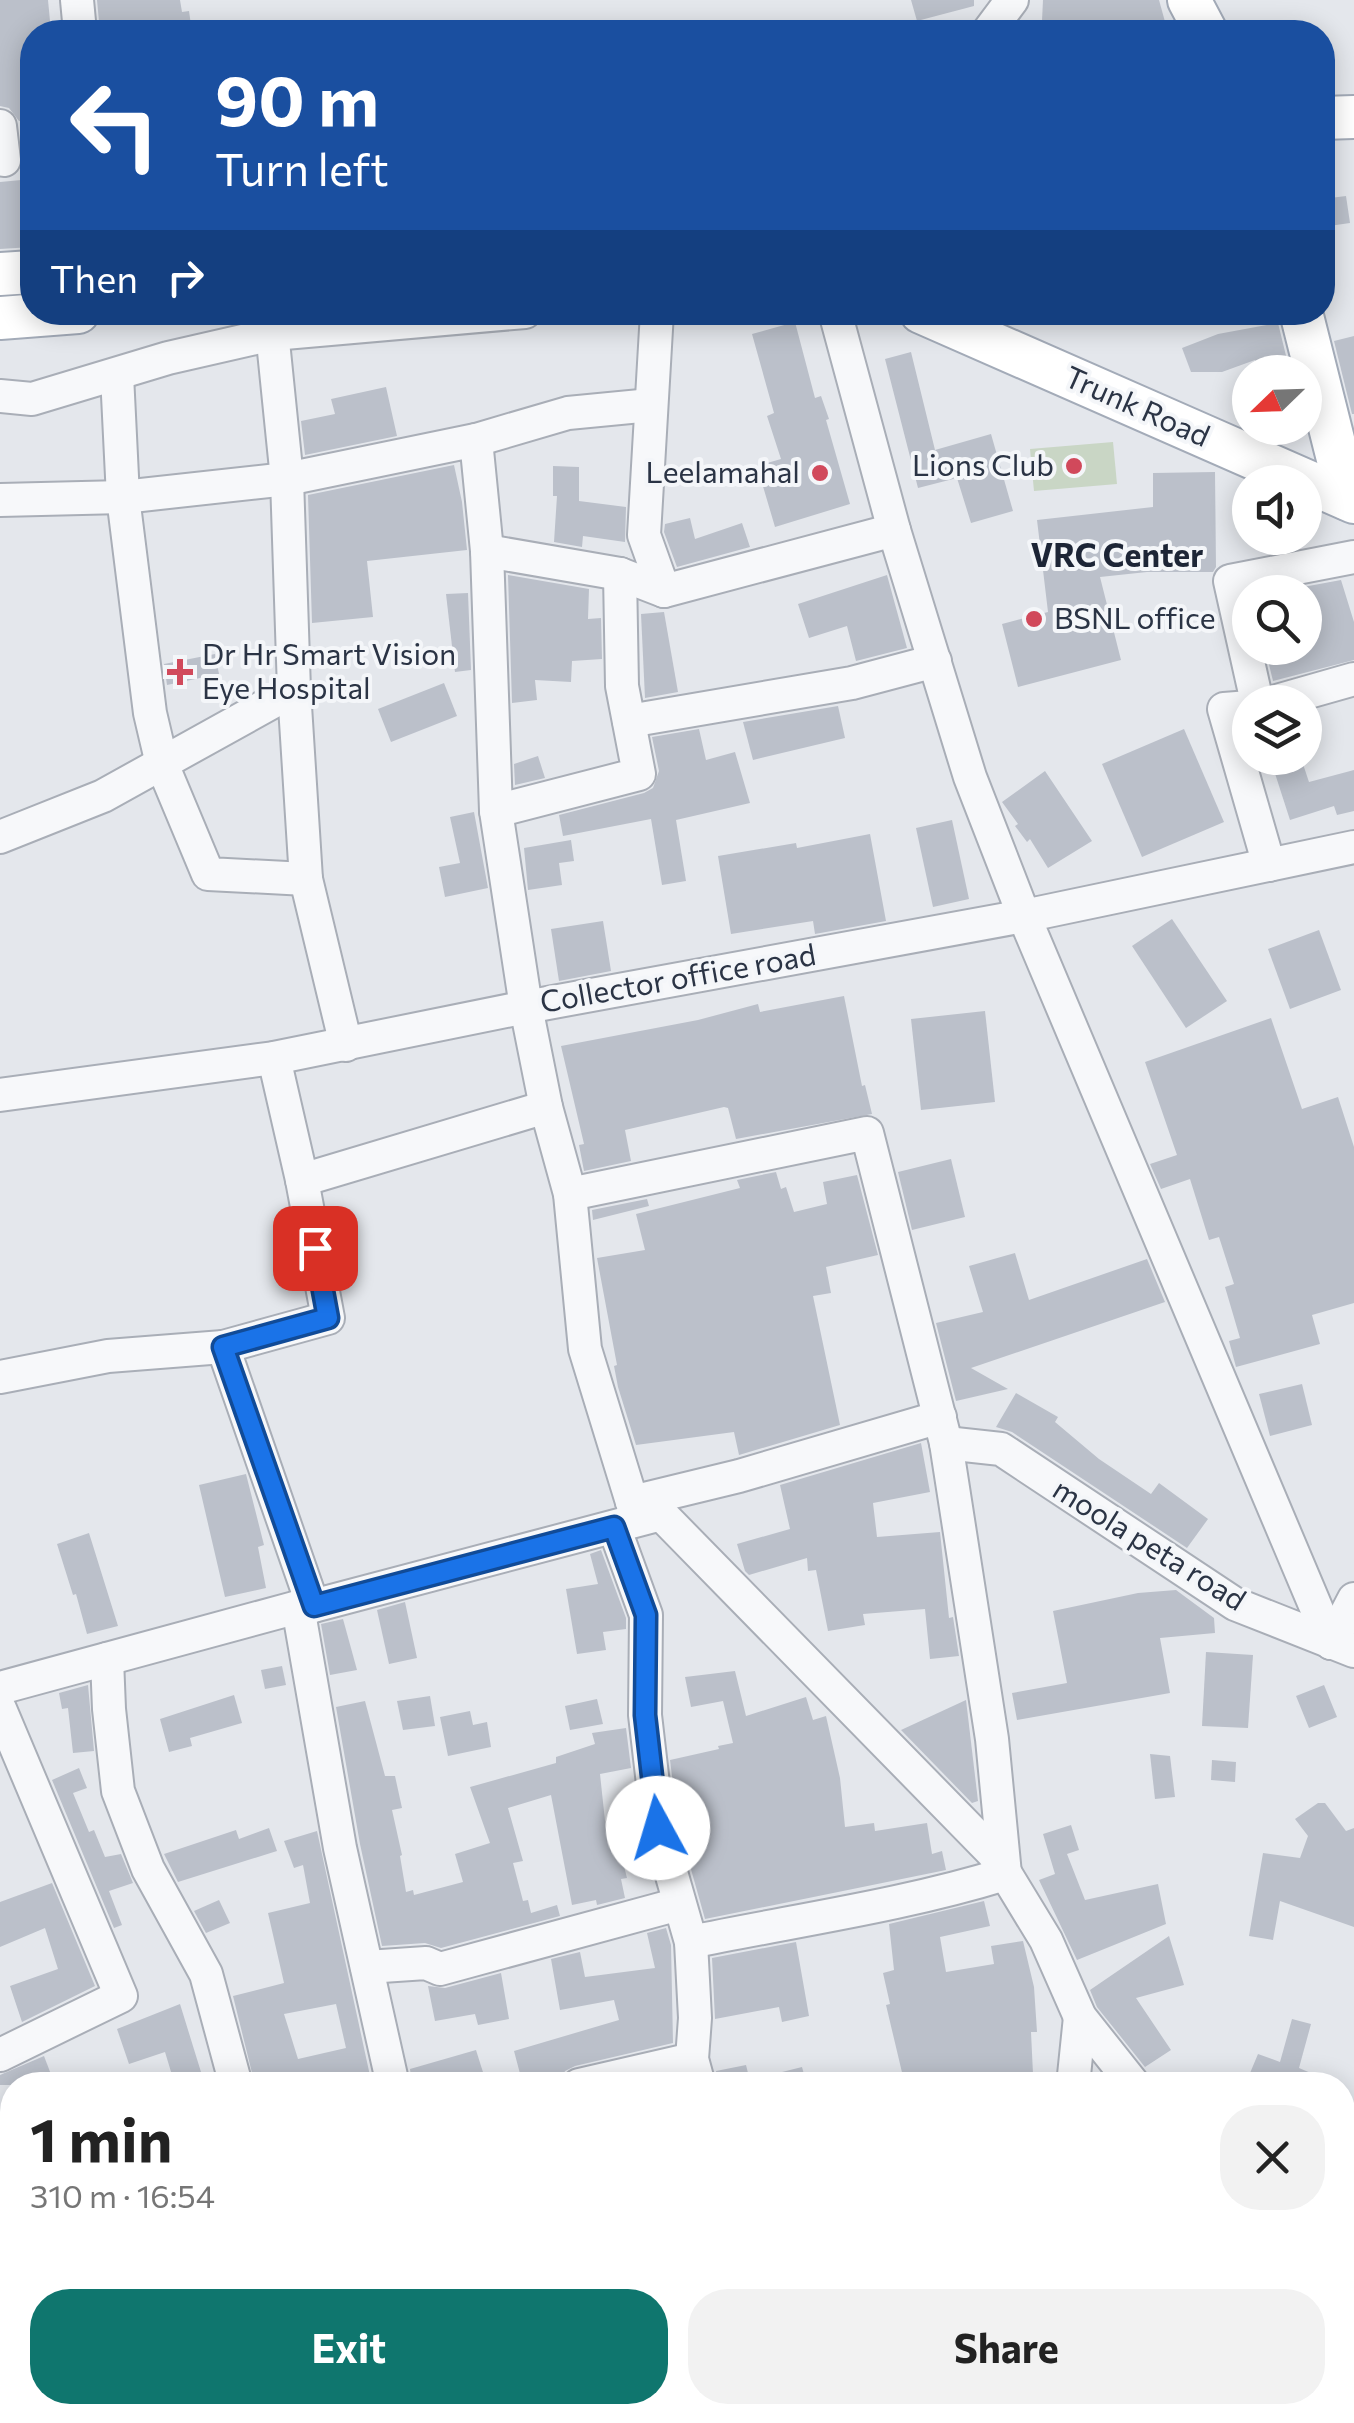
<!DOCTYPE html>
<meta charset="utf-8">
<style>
:root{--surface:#fff;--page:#f2f2f2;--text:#222;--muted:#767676;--accent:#0f766e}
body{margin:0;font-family:Commissioner,sans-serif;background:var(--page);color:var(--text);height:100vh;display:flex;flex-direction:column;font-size:38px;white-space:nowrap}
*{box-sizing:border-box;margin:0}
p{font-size:32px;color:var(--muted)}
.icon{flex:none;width:55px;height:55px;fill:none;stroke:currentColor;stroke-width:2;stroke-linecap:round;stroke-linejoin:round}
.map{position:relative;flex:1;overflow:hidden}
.details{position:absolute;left:0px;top:2072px;width:1355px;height:352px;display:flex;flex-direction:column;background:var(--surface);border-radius:40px 40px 0 0;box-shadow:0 5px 25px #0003}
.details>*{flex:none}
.hud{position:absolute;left:20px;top:20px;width:1315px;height:305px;border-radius:40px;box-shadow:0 5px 25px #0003;background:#1a4fa0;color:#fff;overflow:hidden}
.needle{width:65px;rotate:247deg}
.fabs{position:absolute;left:1232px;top:355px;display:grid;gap:20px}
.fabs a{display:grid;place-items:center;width:90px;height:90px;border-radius:50%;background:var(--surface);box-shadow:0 5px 25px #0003;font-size:50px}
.pin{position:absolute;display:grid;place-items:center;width:85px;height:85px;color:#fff;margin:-42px;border-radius:20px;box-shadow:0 5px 15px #0006}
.me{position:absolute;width:110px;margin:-55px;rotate:354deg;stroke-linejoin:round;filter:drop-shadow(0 0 8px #0008)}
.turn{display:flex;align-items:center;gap:35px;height:210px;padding:0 30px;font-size:45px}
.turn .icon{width:130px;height:130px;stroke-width:2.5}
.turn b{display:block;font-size:70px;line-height:85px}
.then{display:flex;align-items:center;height:95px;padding:0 30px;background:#0003;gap:20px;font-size:38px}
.round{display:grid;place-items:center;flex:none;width:105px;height:105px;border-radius:40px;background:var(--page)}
.summary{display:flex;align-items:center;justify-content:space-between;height:170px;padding:0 30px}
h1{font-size:60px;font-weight:700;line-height:75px}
.button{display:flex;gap:20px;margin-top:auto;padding:20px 30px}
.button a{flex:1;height:115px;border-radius:40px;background:var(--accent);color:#fff;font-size:40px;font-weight:700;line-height:115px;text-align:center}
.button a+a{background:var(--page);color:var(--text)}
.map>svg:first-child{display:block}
.green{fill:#c9d6c5}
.building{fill:#bbc0ca;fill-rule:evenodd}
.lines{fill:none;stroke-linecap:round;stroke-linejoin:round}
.minor-casing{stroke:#a9aeb7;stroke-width:36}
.major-casing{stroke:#a3abb8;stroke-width:46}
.minor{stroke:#f7f8fa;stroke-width:32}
.major{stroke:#fff;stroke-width:42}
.route-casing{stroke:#114b97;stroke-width:25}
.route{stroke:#1a73e8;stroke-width:18}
.poi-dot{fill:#d1495b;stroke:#f4f6f9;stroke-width:4}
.labels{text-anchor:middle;stroke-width:8;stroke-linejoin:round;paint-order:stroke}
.street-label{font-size:30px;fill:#2b3445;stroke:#f4f6f9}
.poi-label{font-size:30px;fill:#2b3445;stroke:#f4f6f9;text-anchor:end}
.neighbourhood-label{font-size:32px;font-weight:bold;fill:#1d2536;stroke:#f4f6f9}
</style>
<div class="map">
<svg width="1354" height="2423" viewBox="0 0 1354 2423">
<rect width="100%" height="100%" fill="#e4e7ec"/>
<path class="green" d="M1113,442L1117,484L1034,491L1030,449Z"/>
<g class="building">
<path d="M0,0H48L51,32H32V120L19,121L9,108L0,106Z"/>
<path d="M97,0H180L182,12L189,11L192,32H100Z"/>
<path d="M911,0H974V6L917,21Z"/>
<path d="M1043,0H1159L1167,29L1042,21Z"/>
<path d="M32,179V247L0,249V182Z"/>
<path d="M1346,196L1350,223L1322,227V199Z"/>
<path d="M795,322L815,398L821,396L829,419L826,420L850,504L775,527L757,466L781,459L767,416L774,413L752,334Z"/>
<path d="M1278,323L1290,372H1257L1255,360L1222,372H1191L1182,348L1218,334Z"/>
<path d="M1354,336V414H1352L1334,341Z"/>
<path d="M911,352L935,450L991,434L1013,511L971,523L957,478L918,488L885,359Z"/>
<path d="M386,387L397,436L305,455L301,421L335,414L331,399Z"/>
<path d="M454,465L462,502L467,550L367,561L373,617L312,623L308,495Z"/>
<path d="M553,466L579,467V501L626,507L625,542L583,536L582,547L554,542L557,496H553Z"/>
<path d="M1215,472L1216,567L1213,572H1147L1100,577L1121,660L1018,687L1002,624L1048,612L1037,520L1153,507V473Z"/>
<path d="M690,518L695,539L742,523L750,547L677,567L664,532L665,524Z"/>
<path d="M508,575L589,589L588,619L601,618L602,659L572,661L571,682L535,680L537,700L512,703Z"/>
<path d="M887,575L907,648L856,661L847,626L809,638L798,604Z"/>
<path d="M1341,580L1354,622V660L1273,681L1265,648H1305V592H1276Z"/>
<path d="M468,593L471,670L455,672L446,594Z"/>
<path d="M664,612L678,692L645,698L641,614Z"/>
<path d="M215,654L219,674L167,685L164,664Z"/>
<path d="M444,683L457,716L391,742L378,709Z"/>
<path d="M838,706L845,738L753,760L743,722Z"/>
<path d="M699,729L706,760L735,752L750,803L676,820L686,881L662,885L651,819L563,836L559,815L644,793L653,788L659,771L652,737Z"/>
<path d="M1184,729L1224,822L1142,857L1102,764Z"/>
<path d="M538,756L545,778L515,785L514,764Z"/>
<path d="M1270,758H1301L1309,782L1354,770V811L1337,815L1334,806L1290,820Z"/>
<path d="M1045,771L1092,841L1048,868L1030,839L1027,842L1015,826L1018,824L1002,802Z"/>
<path d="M474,812L488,888L445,897L439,867L460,863L450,817Z"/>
<path d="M952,820L969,899L933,907L916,828Z"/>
<path d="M870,834L886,921L815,934L813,921L731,934L718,856L796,843L797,848Z"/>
<path d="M571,840L574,861L559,863L562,885L528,890L524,848Z"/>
<path d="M1172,919L1227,1001L1186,1028L1132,946Z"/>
<path d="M603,921L611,971L559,981L551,929Z"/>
<path d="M1319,930L1341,990L1290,1009L1268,949Z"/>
<path d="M844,996L862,1086L865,1085L872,1114L736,1139L728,1108L724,1107L625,1130L631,1161L584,1171L579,1145L584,1144L561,1046L698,1020L758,1004L760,1012Z"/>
<path d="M985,1011L995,1102L921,1110L911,1019Z"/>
<path d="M1271,1018L1302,1109L1338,1097L1354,1147V1303L1312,1315L1320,1344L1236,1367L1229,1341L1240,1338L1225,1287L1234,1284L1219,1237L1209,1240L1190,1179L1161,1189L1150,1164L1177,1155L1145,1062Z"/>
<path d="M951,1159L965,1217L912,1230L898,1172Z"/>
<path d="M776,1172L781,1189L786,1187L794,1212L827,1204L823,1182L857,1175L878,1255L826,1267L831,1293L813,1296L840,1425L739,1455L734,1432L636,1445L618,1387L614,1366L617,1365L597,1258L645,1250L636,1214L740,1188L737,1180Z"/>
<path d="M647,1199L649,1206L593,1220L592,1210Z"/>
<path d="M1015,1253L1029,1300L1147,1259L1165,1302L971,1368L1008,1389L956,1401L936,1323L983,1312L969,1266Z"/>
<path d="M1302,1384L1312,1425L1270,1436L1259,1394Z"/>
<path d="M1016,1393L1058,1417L1055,1422L1099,1459L1151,1494L1159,1483L1208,1519L1187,1548L1012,1432L996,1427Z"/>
<path d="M921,1443L930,1492L873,1503L877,1537L940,1532L949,1618L953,1617L959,1656L930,1659L925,1609L863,1614L865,1625L828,1631L816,1570L808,1571L807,1558L749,1575L745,1571L737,1544L790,1529L780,1485Z"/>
<path d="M246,1474L264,1545L258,1547L266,1588L225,1597L199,1485Z"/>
<path d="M89,1533L118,1626L87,1634L76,1594L73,1595L57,1544Z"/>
<path d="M601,1550L626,1618V1629L603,1632L606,1650L577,1654L566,1589L598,1584L590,1554Z"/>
<path d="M1176,1590L1214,1618L1215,1633L1160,1638L1170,1693L1017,1720L1012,1693L1067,1683L1053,1611L1138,1593Z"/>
<path d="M405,1602L417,1658L389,1664L377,1610Z"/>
<path d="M343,1619L357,1670L330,1675L321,1624Z"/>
<path d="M1206,1652L1253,1655L1248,1728L1202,1726Z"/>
<path d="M282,1666L286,1685L265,1689L261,1670Z"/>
<path d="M735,1671L746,1716L806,1697L813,1720L826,1716L840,1778L845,1827L874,1823L875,1831L927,1823L932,1854L942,1851L946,1870L705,1919L678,1823L670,1760L719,1749L718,1746L733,1743L723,1701L691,1707L685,1677Z"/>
<path d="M88,1685L94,1751L73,1753L68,1708L62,1709L59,1693Z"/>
<path d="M1324,1685L1337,1717L1309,1728L1296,1696Z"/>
<path d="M234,1695L242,1723L190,1738L192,1746L169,1752L160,1719Z"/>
<path d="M430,1696L435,1726L403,1730L397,1701Z"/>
<path d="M597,1699L603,1724L570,1730L565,1706Z"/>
<path d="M966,1700L978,1801L972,1803L901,1730Z"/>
<path d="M365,1701L385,1776H395L402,1808L392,1810L402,1855L400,1856L406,1892L413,1890L414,1895L463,1882L455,1854L490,1843L470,1787L556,1763V1757L595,1744L592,1733L626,1728L631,1768L600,1774L606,1830L638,1824L647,1862L624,1866L627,1878L621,1879L625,1898L597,1905L596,1900L572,1905L551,1795L508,1808L523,1861L513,1863L523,1901L528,1900L531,1913L557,1905L560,1916L441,1948L425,1943L382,1946L360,1844L336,1707Z"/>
<path d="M470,1711L473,1725L487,1722L491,1747L448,1756L440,1717Z"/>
<path d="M1150,1754L1170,1756L1175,1797L1155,1799Z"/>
<path d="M1212,1760L1236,1762L1235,1782L1211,1780Z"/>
<path d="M79,1768L87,1788L73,1793L89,1832L94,1830L105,1857L121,1854L133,1883L109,1891L122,1925L114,1928L52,1780Z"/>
<path d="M1318,1803H1325L1346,1831L1354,1828V1927L1280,1901L1273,1940L1249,1936L1263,1853L1300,1858L1308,1836L1295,1819Z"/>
<path d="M1071,1825L1079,1850L1067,1854L1085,1900L1158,1884L1166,1924L1077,1960L1039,1880L1055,1874L1043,1834Z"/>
<path d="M269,1828L277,1851L178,1882L164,1854L236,1830L239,1839Z"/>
<path d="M317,1831L372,2085H255L233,1996L284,1983L268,1913L310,1903L303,1865L294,1868L284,1841ZM336,2004L346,2048L298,2059L284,2014Z"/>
<path d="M52,1883L95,1986L22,2022L10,1986L58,1969L45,1928L0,1947V1902Z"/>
<path d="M219,1900L230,1923L206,1933L194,1911Z"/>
<path d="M984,1901L990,1926L940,1937L946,1972L994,1964L991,1946L1023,1941L1034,1987L1037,2032H1031L1033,2074H1024V2085H905L886,2005L890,2004L883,1973L894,1970L889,1924Z"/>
<path d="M666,1928L671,1945L673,2043L575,2066L565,2071L560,2083L523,2085L514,2051L619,2020L614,2000L560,2010L551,1959L580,1952L585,1977L655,1968L647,1933Z"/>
<path d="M1169,1936L1184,1985L1136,1998L1171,2050L1145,2067L1097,2007L1090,1990Z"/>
<path d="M796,1942L809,2016L782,2022L779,2007L715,2019L712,1958Z"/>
<path d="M501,1973L509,2019L478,2025L475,2014L435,2021L428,1986L445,1988Z"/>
<path d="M180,2004L205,2085H175L165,2052L129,2064L117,2029Z"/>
<path d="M1292,2019L1311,2024L1299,2068L1339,2085H1245L1258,2054L1280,2062Z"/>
<path d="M476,2050L487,2085H412L410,2069Z"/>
<path d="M44,2056L55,2085H0V2075Z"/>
<path d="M746,2065L751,2085H718L716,2071Z"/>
<path d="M802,2067L807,2085H755L754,2079Z"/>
</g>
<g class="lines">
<g class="minor-casing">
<g id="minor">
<path d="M77,0L80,32"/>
<path d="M988,32L1012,0"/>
<path d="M0,126L4,160"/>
<path d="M657,312L644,535L664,591"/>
<path d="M835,312L894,530L970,777L1024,916L1331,1643"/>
<path d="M117,375L123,497L150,713L162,764L208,874L306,879"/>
<path d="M0,396L32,399L168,358L273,334L525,312"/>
<path d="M476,440L568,413L651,405"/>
<path d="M0,500L123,497L287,479L476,440L487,551L496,811L526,1007L546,1107L570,1194L585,1349L632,1502L661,1514"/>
<path d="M487,551L620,574L664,591L894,530"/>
<path d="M294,690L306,879L346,1045"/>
<path d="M1257,702L1230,581L1354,557"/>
<path d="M1273,702L1354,679"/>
<path d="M1250,707L1224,709L1269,865"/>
<path d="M629,721L852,683L935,661"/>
<path d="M496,811L639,774L622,686L620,574"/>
<path d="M0,837L103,796L294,690L287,479L270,312"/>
<path d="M274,1058L302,1180L328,1318L223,1347L313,1606"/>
<path d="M0,1095L274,1058L526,1007L1024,916L1354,847"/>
<path d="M302,1180L546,1107"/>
<path d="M570,1194L867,1133L946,1443L992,1739L1005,1874C901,1906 797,1920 691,1942"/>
<path d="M0,1377L108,1356L223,1347"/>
<path d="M946,1443L1001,1449L1235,1604L1354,1651"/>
<path d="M632,1502L739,1476L940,1417"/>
<path d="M614,1527L646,1615L645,1715L658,1827L691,1942L695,2018L692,2059L699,2085"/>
<path d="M298,1607L340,1848L393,2085"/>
<path d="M1331,1643L1354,1599"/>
<path d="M107,1659L109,1709L118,1791L148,1869L206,1974L236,2085"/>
<path d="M0,1688L298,1607L313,1606L661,1514L993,1853L1046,1940L1080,2017L1134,2085"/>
<path d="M0,1709L121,1996L0,2055"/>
<path d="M367,1967L426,1963L440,1969L679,1904"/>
<path d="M579,2085L692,2059"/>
<path d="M1073,2085L1080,2017"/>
<path d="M1342,2352L1354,2366"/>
<path d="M0,2366L12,2361"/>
<path d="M77,2412L80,2423"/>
<path d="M457,2412L463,2423"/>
<path d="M643,2412L645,2423"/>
<path d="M315,2423L316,2412"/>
<path d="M835,2423V2412"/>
<path d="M1037,2423L1038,2412"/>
</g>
</g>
<g class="major-casing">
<g id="major">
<path d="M1189,0L1206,32"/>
<path d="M1322,118L1354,117"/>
<path d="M0,274L32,272"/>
<path d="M921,312L1354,502"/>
<path d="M1301,312L1348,499"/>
<path d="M0,318L78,312"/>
</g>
</g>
<use href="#minor" class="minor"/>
<use href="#major" class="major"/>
</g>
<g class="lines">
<g class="route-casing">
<path id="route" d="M315,1248L328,1318L223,1347L314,1606L614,1527L646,1615L645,1715L658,1828"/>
</g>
<use href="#route" class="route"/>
</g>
<g class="poi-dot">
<circle cx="1074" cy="466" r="10"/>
<circle cx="820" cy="473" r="10"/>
<circle cx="1034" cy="619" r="10"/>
<path d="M175 657h10v10h10v10h-10v10h-10v-10h-10v-10h10z"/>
</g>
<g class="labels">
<g class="street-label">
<text transform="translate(1137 407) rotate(24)" y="10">Trunk Road</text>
<text transform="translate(678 979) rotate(-10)" y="10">Collector office road</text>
<text transform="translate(1149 1545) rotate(32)" y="10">moola peta road</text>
</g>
<g class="poi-label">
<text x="1054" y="476">Lions Club</text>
<text x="800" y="483">Leelamahal</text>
<text x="1054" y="629" text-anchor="start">BSNL office</text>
<text x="202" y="665" text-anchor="start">Dr Hr Smart Vision<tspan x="202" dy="34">Eye Hospital</tspan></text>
</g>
<g class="neighbourhood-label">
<text x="1117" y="567">VRC Center</text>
</g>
</g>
</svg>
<div class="fabs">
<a><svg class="needle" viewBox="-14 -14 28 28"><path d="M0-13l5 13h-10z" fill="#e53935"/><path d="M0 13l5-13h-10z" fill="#767676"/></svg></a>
<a><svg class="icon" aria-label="sound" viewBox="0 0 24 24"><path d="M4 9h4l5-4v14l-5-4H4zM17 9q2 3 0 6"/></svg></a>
<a><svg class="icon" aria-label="search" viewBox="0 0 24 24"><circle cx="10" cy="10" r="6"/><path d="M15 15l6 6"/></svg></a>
<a><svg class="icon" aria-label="layers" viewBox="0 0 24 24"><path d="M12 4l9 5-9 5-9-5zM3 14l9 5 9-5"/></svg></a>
</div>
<div class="pin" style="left:315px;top:1248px;background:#d93025"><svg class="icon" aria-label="arrive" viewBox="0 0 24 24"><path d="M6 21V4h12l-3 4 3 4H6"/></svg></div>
<svg class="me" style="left:658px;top:1828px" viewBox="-20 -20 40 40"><circle r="19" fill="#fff"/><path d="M0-13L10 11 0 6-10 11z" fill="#1a73e8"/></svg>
<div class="hud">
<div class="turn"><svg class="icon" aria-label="left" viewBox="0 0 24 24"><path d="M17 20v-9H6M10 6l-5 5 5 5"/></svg><div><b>90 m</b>Turn left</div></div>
<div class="then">Then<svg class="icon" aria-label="right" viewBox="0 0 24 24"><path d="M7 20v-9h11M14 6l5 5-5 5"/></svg></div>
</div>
<section class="details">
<div class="summary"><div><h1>1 min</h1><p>310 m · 16:54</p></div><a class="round"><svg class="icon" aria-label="close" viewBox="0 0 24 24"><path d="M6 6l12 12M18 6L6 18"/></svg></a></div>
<div class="button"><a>Exit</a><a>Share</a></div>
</section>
</div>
